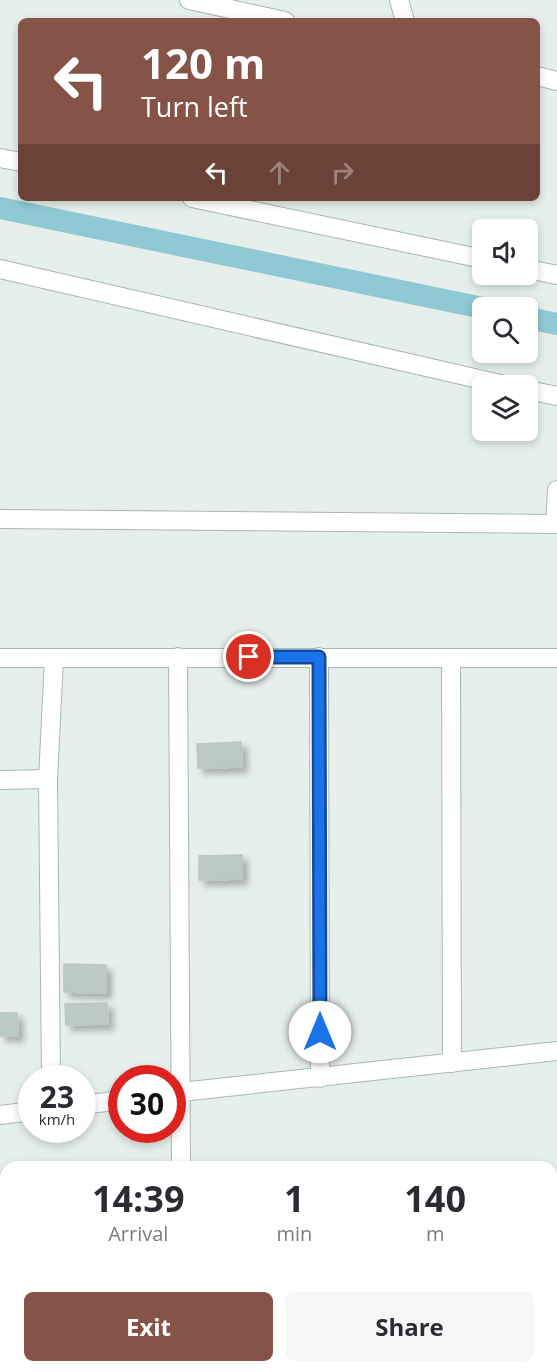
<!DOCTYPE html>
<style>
:root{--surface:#fff;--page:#f7f7f7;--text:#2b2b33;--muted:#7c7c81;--accent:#855347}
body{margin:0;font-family:"Open Sans",sans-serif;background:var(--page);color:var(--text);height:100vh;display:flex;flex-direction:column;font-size:22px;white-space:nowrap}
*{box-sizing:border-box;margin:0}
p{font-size:20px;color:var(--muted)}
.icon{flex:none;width:33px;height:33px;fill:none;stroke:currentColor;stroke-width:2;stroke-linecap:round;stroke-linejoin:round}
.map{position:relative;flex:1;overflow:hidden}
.side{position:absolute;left:0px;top:1161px;width:558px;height:212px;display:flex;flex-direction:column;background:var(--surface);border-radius:18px 18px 0 0;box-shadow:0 3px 9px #0003}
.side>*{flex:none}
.banner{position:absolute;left:18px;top:18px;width:522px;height:183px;border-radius:9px;box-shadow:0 3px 9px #0003;background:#855347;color:#fff;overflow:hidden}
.fabs{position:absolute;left:472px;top:219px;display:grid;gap:12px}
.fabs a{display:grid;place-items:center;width:66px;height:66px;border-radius:9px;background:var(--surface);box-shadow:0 3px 9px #0003;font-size:30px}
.speed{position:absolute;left:18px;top:1065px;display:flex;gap:12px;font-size:30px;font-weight:700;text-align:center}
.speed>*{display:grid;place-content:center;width:78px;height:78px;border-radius:50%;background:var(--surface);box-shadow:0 3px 9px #0003;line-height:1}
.speed small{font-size:15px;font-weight:400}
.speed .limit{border:9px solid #d22;background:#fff;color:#111}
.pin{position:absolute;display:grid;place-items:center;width:51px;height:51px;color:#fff;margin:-26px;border:3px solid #fff;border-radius:50%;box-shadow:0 2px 6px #0007}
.me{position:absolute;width:66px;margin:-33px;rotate:0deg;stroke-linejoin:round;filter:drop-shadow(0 0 4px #0008)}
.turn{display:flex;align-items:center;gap:21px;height:126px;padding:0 24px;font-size:27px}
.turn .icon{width:78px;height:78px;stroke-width:2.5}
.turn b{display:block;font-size:42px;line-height:51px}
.lanes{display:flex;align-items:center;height:57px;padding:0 24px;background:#0003;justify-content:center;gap:30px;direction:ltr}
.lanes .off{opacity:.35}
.eta{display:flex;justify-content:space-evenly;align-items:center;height:102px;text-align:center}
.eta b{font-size:36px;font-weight:700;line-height:42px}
.button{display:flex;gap:12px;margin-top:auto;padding:12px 24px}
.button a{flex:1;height:69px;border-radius:9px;background:var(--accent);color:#fff;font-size:24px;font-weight:700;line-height:69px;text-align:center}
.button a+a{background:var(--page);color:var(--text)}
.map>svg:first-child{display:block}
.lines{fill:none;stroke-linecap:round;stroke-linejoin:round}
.canal{stroke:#8ec9d4;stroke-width:22}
.building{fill:#bbcac4;stroke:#b8c9c2;stroke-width:1.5;filter:url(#shadow)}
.minor-casing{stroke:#a8b8b2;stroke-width:20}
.minor{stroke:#fff;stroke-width:18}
.route-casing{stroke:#114b97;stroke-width:15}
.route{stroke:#1a73e8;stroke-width:10}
</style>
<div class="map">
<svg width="557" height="1372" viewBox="0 0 557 1372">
<defs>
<filter id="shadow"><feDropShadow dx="5.5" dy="5.5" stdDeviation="3" flood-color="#0004"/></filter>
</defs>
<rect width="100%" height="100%" fill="#e6efeb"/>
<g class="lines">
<g class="canal">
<path d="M0,208L483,308"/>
<path d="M528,318L557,324"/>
</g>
</g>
<g class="building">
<path d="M241,742L242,767L198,768L197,744Z"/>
<path d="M242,855V879L199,880V856Z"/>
<path d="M64,964L106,965V993L64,992Z"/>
<path d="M107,1003L108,1024L66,1025L65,1004Z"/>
<path d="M0,1013H17L18,1036H0Z"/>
</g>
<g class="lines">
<g class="minor-casing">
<g id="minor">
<path d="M189,0L285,21"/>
<path d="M399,0L405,21"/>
<path d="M537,76L557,81"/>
<path d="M0,158L21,162"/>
<path d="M192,198L483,259"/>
<path d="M0,269L509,386"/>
<path d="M528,269L557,275"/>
<path d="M528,390L557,396"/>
<path d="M0,519L555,524L557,490"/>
<path d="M178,657L181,1167"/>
<path d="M319,657L320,1078"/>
<path d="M0,658H557"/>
<path d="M451,659L452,1063"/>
<path d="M48,779L54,658"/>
<path d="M0,780L48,779L51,1078"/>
<path d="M172,1093L557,1051"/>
<path d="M82,1105L122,1100"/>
<path d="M0,1115L32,1111"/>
<path d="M552,1261L557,1260"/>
<path d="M552,1320H557"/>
<path d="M0,1336L6,1335"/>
<path d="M211,1366L212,1372"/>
<path d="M112,1372L159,1366"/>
</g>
</g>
<use href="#minor" class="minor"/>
</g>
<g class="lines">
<g class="route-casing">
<path id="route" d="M249,657H319L320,1032"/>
</g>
<use href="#route" class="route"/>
</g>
</svg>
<div class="fabs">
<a><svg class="icon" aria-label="sound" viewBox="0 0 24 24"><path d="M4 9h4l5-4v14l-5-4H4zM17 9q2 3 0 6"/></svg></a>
<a><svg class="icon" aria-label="search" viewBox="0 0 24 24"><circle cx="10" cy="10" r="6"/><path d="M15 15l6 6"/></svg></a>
<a><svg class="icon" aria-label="layers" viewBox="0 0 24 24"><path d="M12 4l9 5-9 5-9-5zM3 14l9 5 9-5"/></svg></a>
</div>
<div class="speed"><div>23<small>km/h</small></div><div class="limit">30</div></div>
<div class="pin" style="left:249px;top:657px;background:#d93025"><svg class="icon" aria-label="arrive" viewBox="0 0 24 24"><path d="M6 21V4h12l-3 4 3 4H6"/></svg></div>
<svg class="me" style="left:320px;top:1032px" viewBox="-20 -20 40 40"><circle r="19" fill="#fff"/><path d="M0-13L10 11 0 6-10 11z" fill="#1a73e8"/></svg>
<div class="banner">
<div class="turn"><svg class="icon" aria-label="left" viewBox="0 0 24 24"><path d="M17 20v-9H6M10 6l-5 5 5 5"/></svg><div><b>120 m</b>Turn left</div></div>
<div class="lanes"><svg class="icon" aria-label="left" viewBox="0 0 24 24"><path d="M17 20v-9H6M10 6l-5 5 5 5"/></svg><svg class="icon off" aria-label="ahead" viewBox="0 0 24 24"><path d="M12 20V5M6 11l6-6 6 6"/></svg><svg class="icon off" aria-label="right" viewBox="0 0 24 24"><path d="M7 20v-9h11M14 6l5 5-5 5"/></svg></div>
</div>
<section class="side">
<div class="eta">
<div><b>14:39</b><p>Arrival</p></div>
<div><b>1</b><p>min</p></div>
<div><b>140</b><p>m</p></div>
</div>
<div class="button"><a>Exit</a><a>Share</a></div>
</section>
</div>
